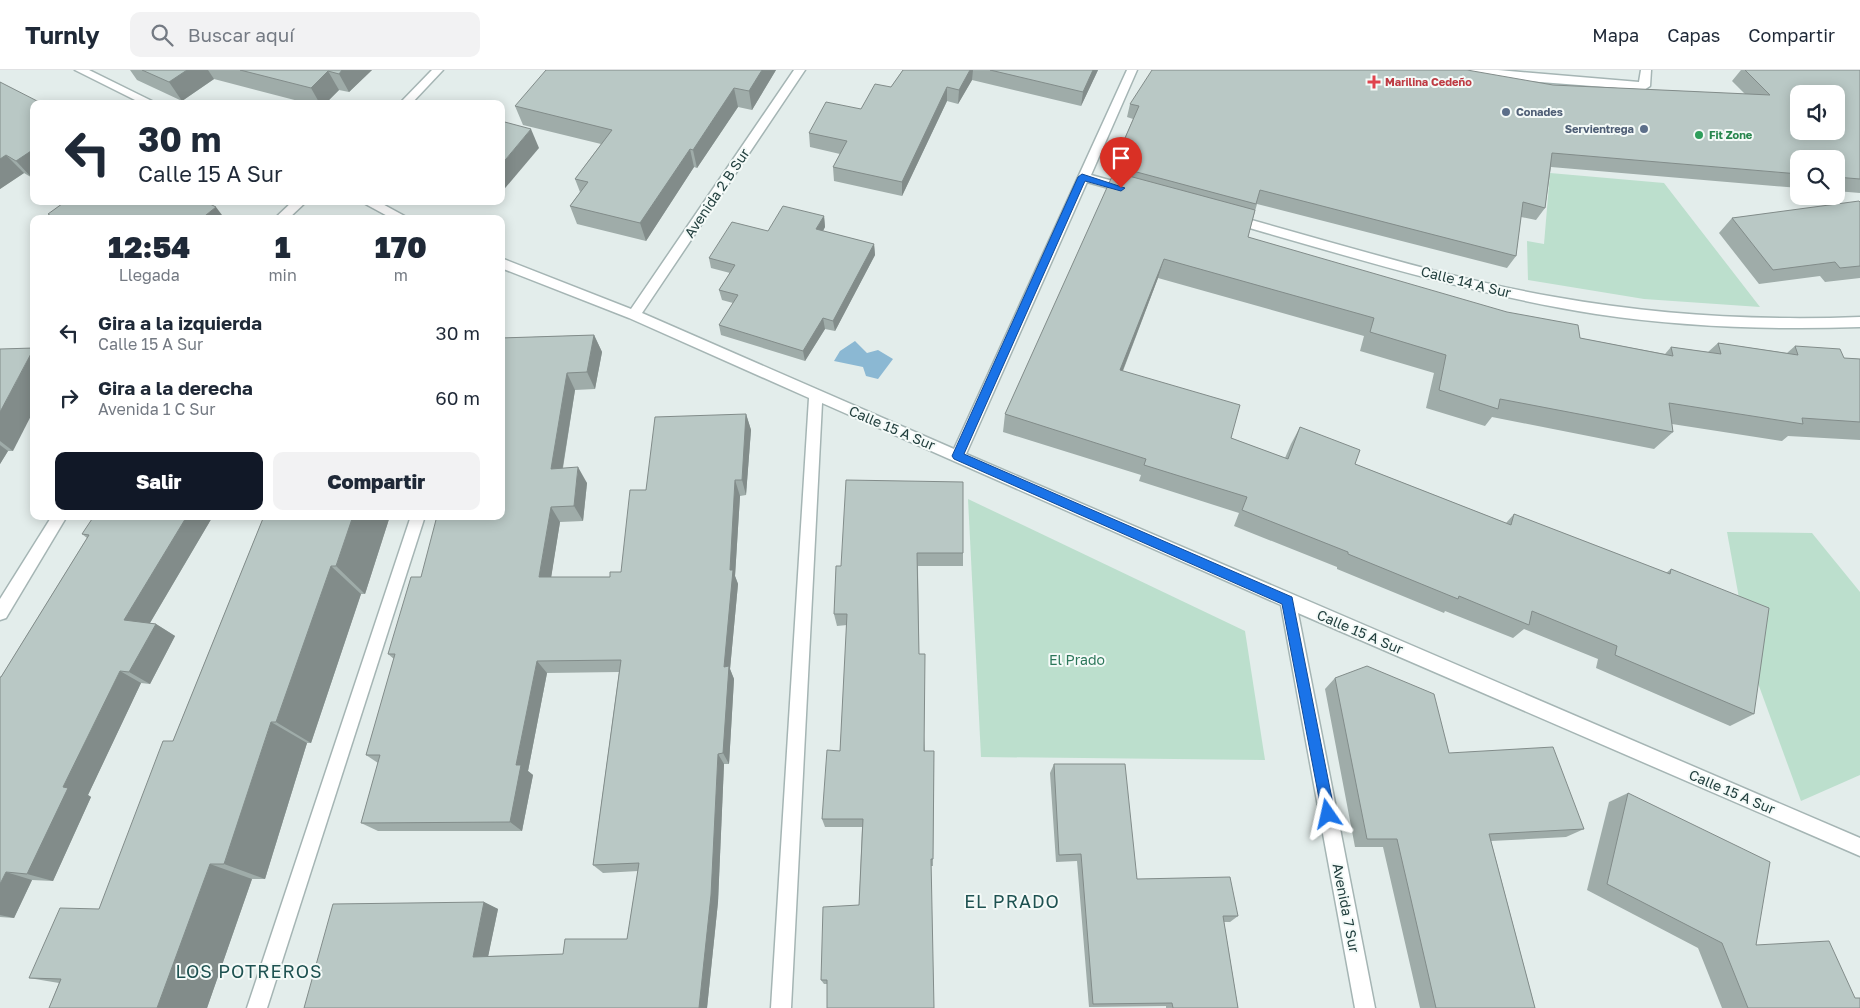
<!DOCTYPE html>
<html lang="es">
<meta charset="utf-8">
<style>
:root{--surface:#fff;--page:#f2f2f3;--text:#1f2937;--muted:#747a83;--line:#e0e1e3;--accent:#111827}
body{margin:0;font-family:"Golos Text",sans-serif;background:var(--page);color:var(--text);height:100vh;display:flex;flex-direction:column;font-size:19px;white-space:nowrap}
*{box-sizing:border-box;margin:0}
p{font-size:16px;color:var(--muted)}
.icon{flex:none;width:28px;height:28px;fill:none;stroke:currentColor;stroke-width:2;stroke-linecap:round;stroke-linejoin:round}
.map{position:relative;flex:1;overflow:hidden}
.sheet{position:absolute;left:30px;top:145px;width:475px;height:305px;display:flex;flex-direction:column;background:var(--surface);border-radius:10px;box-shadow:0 2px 12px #0003}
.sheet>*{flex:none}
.top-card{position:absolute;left:30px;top:30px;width:475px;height:105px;border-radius:10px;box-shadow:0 2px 12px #0003;background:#fff;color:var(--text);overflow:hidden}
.fabs{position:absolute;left:1790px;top:15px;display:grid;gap:10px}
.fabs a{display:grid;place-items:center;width:55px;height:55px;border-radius:10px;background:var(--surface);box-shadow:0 2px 12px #0003;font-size:25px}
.pin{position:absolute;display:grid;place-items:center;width:42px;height:42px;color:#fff;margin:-51px -21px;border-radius:50% 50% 50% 0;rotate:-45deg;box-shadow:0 0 5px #0007}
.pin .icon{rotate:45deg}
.me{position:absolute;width:55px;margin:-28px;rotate:349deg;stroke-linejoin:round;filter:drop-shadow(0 0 4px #0008)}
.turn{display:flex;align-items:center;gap:18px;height:105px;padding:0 25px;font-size:22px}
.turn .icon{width:65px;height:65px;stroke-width:2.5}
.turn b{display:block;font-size:35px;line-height:42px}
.eta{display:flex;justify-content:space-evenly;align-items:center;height:85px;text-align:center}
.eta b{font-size:30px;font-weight:800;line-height:35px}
.primary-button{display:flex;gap:10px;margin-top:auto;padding:10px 25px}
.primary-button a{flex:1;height:58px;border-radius:10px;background:var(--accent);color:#fff;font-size:20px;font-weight:800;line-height:58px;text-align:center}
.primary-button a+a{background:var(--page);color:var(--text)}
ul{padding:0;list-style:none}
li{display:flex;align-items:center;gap:15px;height:65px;padding:0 25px}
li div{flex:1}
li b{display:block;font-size:19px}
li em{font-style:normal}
header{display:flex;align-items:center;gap:30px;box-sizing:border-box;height:70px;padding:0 25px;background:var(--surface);border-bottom:1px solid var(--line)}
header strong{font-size:24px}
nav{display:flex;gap:28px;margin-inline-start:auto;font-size:18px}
.search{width:350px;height:45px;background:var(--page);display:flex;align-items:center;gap:12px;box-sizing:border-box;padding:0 18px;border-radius:10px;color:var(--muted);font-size:19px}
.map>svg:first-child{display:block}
.green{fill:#bcdfcd}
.water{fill:#8bb8d3}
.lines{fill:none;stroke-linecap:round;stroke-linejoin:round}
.minor-casing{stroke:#a5b5b4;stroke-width:3}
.minor{fill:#fff;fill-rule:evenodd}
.wall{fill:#9faca9}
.shaded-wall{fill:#828c8a}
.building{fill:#b9c8c5;stroke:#828c8a;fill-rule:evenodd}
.route{fill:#1a73e8;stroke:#114b97}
.health-dot{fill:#e0444e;stroke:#f4faf8;stroke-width:2}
.service-dot{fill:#5c6f8a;stroke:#f4faf8;stroke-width:2}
.leisure-dot{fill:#2e9e5b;stroke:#f4faf8;stroke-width:2}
.labels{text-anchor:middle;stroke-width:4;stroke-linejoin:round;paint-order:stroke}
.far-health-label{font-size:11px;font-weight:bold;fill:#be3a42;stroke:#f4faf8;text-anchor:start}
.far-service-label{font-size:11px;font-weight:bold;fill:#4e5e75;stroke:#f4faf8;text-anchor:start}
.far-leisure-label{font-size:11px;font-weight:bold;fill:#27864d;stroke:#f4faf8;text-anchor:start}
.street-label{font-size:14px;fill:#223f3e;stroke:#f4faf8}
.park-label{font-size:14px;fill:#2c775a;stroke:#f4faf8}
.near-neighbourhood-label{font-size:18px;letter-spacing:1px;fill:#1e5251;stroke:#f4faf8}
</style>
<header>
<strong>Turnly</strong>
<div class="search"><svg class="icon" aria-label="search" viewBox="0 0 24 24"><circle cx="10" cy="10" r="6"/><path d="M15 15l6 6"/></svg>Buscar aquí</div>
<nav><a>Mapa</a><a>Capas</a><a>Compartir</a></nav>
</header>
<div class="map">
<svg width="1860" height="938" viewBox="0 0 1860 938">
<rect width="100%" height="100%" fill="#e3edeb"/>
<g class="green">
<path d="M1550,103L1664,113L1760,237L1644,229L1528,210L1527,171L1544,174Z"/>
<path d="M968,429L1245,561L1265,690L981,687Z"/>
<path d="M1727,462L1812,463L1860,522V705L1801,731L1751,594Z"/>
</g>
<path class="water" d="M855,271L867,283L878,280L893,289L878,309L866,306L863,297L834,291L840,281Z"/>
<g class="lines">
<g class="minor-casing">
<g id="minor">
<path d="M75,0H89L158,34H143Z"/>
<path d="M432,0H443L411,34H399Z"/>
<path d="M794,0H805L642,243L954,379L1127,0H1137L1091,105L1131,116L1133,119L1127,123L1087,112L966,384L1860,768V786L1298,543L1375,938H1355L1281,535L822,333L791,938H771L809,328L629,248L501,198V188L631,239Z"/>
<path d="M1470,0H1498L1639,12L1641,0H1651L1650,16L1644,20L1514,10L1475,3Z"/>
<path d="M293,131H307L288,149H274Z"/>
<path d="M360,131H377L410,149H393Z"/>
<path d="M1233,145C1340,174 1446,208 1555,227C1656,245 1758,251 1860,247V257C1772,260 1683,257 1596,244C1471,224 1350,187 1229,152L1227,149L1229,146Z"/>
<path d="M52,446H67L6,548L0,550V529Z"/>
<path d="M411,446H425L267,938H247Z"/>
</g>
</g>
<use href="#minor" class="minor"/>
</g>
<g class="wall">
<path d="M130,0H372L349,22L339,20L325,34H310L214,9L182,31L137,10Z"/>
<path d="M776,0L752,40L738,37L697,98L694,97L646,171L577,154L570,136L580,122L575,109L601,74L523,55L515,36Z"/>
<path d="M903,0H1098L1081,36L972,10L958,34L947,31L902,126L834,111L833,97L840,84L810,77L809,63L861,39L891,17Z"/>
<path d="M1741,0H1860V123L1836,121V89H1799V118L1551,97L1545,138L1536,150L1521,147L1516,186L1507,198L1257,134L1248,167L1580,268L1665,284L1671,277L1708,282L1718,273L1787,283L1795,276L1844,288L1860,289V370L1788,366L1782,371L1672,354L1673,362L1654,379L1492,347L1485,356L1426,338L1434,303L1360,281L1364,266L1158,208L1123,301L1231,368L1285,388L1291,374L1300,357L1355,394L1506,453L1514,444L1666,503L1671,499L1754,644L1730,656L1596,598L1598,589L1524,559L1513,568L1445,541L1444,543L1337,499V497L1234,456L1239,443L1139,411L1141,405L1003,362L1005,344L1117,102L1118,98L1115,97L1118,84L1133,49L1127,47L1130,34L1553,15L1745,24L1732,11Z"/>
<path d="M0,12L34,34V109L24,103L0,119Z"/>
<path d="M1860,132V208L1825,212L1820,206L1759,214L1719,163L1732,148Z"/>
<path d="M824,146L825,157L823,161L874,174L875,185L835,261L825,259L805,291L721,265L719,255L733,233L722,230L719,220L730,203L711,198L709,188L768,161Z"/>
<path d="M594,265L602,282L595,319L575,320L563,398L587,413L583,451L560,452L551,507H610L621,502L646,420L746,344L751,360L746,425L740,426L735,506L738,514L730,599L734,609L729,694H724L718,832L707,938H304L484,832L498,839L488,886L563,884L627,869L638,801L603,803L593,795L619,602L547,603L528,701L533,705L522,761H378L361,753L378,693L366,685L394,589L388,584L421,507L501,446V268Z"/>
<path d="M0,279L13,381H8L0,394Z"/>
<path d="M963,412V496H918L919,584L925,681H934L933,796H931L827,914H824L821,910L859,835L862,757H825L822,749L840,681L847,555L837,556L834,544L841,496Z"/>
<path d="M213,446L150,553L156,554L175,566L150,614L141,613L88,725L91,727L53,811L32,810L14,848L0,847V607H1L87,468L82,464Z"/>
<path d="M264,446H390L365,524H361L311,673H307L265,809H252L207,938H49L59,913L29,908L99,839L173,671Z"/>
<path d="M1335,608L1449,683L1584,759L1566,767L1491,771L1535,938H1420L1383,777H1355L1325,619Z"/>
<path d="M1054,694L1137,809L1238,846L1230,852H1224L1238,938H1166V936L1089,937L1077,791L1056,792L1050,703Z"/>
<path d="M1628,723L1756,875L1855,928L1860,938H1722L1698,878L1587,820L1609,732Z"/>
</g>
<g class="shaded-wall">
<path d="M187,0H208L214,9L182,31L169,12Z"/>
<path d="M342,0H372L349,22L339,4Z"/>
<path d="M762,0H776L752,40L749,21Z"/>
<path d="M970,0H973L972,10L958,34L959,20Z"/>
<path d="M1093,0H1098L1081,36L1083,22Z"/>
<path d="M328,1L339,20L325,34H320L311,18Z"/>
<path d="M947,17V31L902,126V112Z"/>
<path d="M734,18L738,37L697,98L693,80Z"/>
<path d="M531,59L539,78L501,123V95Z"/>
<path d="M34,79V109H33L16,91Z"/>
<path d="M690,79L694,97L646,171L640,153Z"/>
<path d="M6,85L24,103L0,119V89Z"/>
<path d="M216,137L225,149H201Z"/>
<path d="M824,146L825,157L818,170L816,159Z"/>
<path d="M874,174L875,185L835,261L833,251Z"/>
<path d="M1164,189L1158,208L1116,318L1120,300Z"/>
<path d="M823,248L825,259L805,291L803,281Z"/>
<path d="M594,265L602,282L595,319L587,302Z"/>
<path d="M34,278V340L13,381L0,371V342Z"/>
<path d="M567,303L575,320L560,414L551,399Z"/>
<path d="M746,344L751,360L746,425L742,410Z"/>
<path d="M0,375L8,381L0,394Z"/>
<path d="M578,397L587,413L583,451L574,436Z"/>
<path d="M735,410L740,426L735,506L738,514L730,599L734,609L729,694L723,683L724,597Z"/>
<path d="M551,437L560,452L549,521L539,507Z"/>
<path d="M187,446H213L144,563L124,550Z"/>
<path d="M353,446H390L365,524L336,496Z"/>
<path d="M331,496L361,524L311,673L276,652Z"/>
<path d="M156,554L175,566L150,614L129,602Z"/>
<path d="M537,591L547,603L528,701L533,705L522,761L510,752L516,695Z"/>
<path d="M120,601L141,613L88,725L91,727L53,811L27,804L63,717Z"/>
<path d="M271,652L307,673L265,809L224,794Z"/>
<path d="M718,684L724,694L718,832L707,938H699Z"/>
<path d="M210,794L252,809L207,938H157Z"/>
<path d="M6,802L32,810L14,848L0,845V814Z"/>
<path d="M484,832L498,839L487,892L473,887Z"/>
</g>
<g class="building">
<path d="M142,0H187L169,12Z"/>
<path d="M240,0H342L339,4L328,1L311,18Z"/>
<path d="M546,0H762L749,21L734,18L693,80L690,79L640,153L570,136L588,112L575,109L612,60L515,36Z"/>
<path d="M903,0H970L959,20L947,17L902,112L833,97L847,71L809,63L826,32L861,39L875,14L891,17Z"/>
<path d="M990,0H1093L1083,22Z"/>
<path d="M1152,0H1467L1553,15L1770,25L1745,0H1860V109L1836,107V89H1799V104L1552,83L1545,138L1523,132L1516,186L1260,120L1256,134L1118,97L1123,85L1118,84L1139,36L1130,34ZM1799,24H1836V61H1799Z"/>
<path d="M0,12L43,34H34V79L16,91L6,85L0,89Z"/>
<path d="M501,51L531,59L501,95Z"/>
<path d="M1114,102L1255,140L1248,167L1507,242L1578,255L1580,268L1673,286L1671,277L1721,284L1718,273L1798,285L1795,276L1840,279L1844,288L1860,289V352L1802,348L1803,354L1669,333L1673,362L1500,329L1498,339L1439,320L1446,285L1370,262L1374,248L1164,189L1120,300L1240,335L1231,368L1288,389L1300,357L1360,380L1355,394L1511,455L1514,444L1670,504L1671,499L1769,538L1754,644L1615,585L1617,576L1532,541L1529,555L1459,526L1458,529L1348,484V482L1242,440L1247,427L1144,395L1146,389L1005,344Z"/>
<path d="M66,131H204L216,137L201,149H56L48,144Z"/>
<path d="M1859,131L1860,132V196L1840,198L1835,192L1773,200L1732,148Z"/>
<path d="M783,136L824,146L816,159L874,174L833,251L823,248L803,281L719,255L738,225L719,220L735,195L709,188L732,152L768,161Z"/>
<path d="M594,265L587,302L567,303L551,399L578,397L574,436L551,437L539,507H610V502H621L630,420H646L655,347L746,344L742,410H735L730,500H733L724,597L729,596L723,683L718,684L711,825L699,938H304L333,834L484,832L473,887L563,884L565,869H627L639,793L593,795L621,590L537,591L516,695H521L510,752L361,753L380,685H366L395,584H388L411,507H421L437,446H501V268Z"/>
<path d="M34,278L0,342V279Z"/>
<path d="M846,410L963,412V483H917L919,584H925L924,681H934L933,789H931L934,938H827V910H821L823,837L859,835L863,749H822L827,680L840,681L847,544H834L836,496H841Z"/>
<path d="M94,446H187L124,550L156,554L129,602L120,601L63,717L68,718L27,804L6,802L0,814V607H1L89,465L82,464Z"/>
<path d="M264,446H353L336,496H331L276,652H271L224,794H210L157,938H49L61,909L29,908L60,838L99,839L163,671H173Z"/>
<path d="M1367,596L1434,624L1449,683L1553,677L1584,759L1489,764L1535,938H1436L1397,769H1367L1335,608Z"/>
<path d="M1054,694H1125L1137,809L1230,807L1238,846H1223L1238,938H1173L1172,933L1093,934L1081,784L1059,785Z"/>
<path d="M1628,723L1770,792L1756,875L1829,871L1855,928H1860V938H1748L1722,873L1607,814Z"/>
</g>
<path class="route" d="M1082,104L1125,118L1121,121L1085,111L964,384L1292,527L1335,744L1333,749L1328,751L1323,749L1322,744L1282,534L954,389L952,386L1078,107Z"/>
<path class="health-dot" d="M1371.5 4.5h5v5h5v5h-5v5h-5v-5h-5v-5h5z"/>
<g class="service-dot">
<circle cx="1506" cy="42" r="5"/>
<circle cx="1644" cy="59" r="5"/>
</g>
<circle class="leisure-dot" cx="1699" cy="65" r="5"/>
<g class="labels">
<g class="far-health-label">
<text x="1385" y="16">Marilina Cedeño</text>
</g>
<g class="far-service-label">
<text x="1516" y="46">Conades</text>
<text x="1634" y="63" text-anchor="end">Servientrega</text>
</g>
<g class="far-leisure-label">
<text x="1709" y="69">Fit Zone</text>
</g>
<g class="street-label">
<text transform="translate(717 123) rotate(-56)" y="5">Avenida 2 B Sur</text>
<text transform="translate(1466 212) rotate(14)" y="5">Calle 14 A Sur</text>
<text transform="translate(892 358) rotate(23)" y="5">Calle 15 A Sur</text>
<text transform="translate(1360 562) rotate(23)" y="5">Calle 15 A Sur</text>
<text transform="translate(1732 722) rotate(23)" y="5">Calle 15 A Sur</text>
<text transform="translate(1346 838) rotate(79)" y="5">Avenida 7 Sur</text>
</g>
<g class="park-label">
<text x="1077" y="595">El Prado</text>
</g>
<g class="near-neighbourhood-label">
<text x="1012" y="838">EL PRADO</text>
<text x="249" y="908">LOS POTREROS</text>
</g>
</g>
</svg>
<div class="fabs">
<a><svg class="icon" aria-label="sound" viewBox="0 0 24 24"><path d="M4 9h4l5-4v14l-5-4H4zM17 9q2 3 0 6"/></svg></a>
<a><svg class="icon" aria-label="search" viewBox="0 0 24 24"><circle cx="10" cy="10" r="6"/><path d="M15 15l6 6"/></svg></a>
</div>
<div class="pin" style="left:1121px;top:118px;background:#d93025"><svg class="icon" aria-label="arrive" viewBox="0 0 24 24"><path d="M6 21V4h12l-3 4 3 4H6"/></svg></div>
<svg class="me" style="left:1328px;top:744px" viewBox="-20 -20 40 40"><path d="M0-17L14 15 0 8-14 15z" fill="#1a73e8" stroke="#fff" stroke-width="4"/></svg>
<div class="top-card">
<div class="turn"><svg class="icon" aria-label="left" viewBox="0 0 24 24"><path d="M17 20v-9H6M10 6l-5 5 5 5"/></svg><div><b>30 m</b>Calle 15 A Sur</div></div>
</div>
<section class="sheet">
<div class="eta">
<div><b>12:54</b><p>Llegada</p></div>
<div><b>1</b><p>min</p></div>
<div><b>170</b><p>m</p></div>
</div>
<ul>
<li><svg class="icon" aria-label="left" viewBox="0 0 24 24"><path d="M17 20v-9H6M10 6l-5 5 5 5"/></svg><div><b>Gira a la izquierda</b><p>Calle 15 A Sur</p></div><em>30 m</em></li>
<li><svg class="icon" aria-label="right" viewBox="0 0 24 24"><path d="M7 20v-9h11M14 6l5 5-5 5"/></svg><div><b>Gira a la derecha</b><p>Avenida 1 C Sur</p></div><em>60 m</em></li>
</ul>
<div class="primary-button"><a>Salir</a><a>Compartir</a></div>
</section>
</div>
